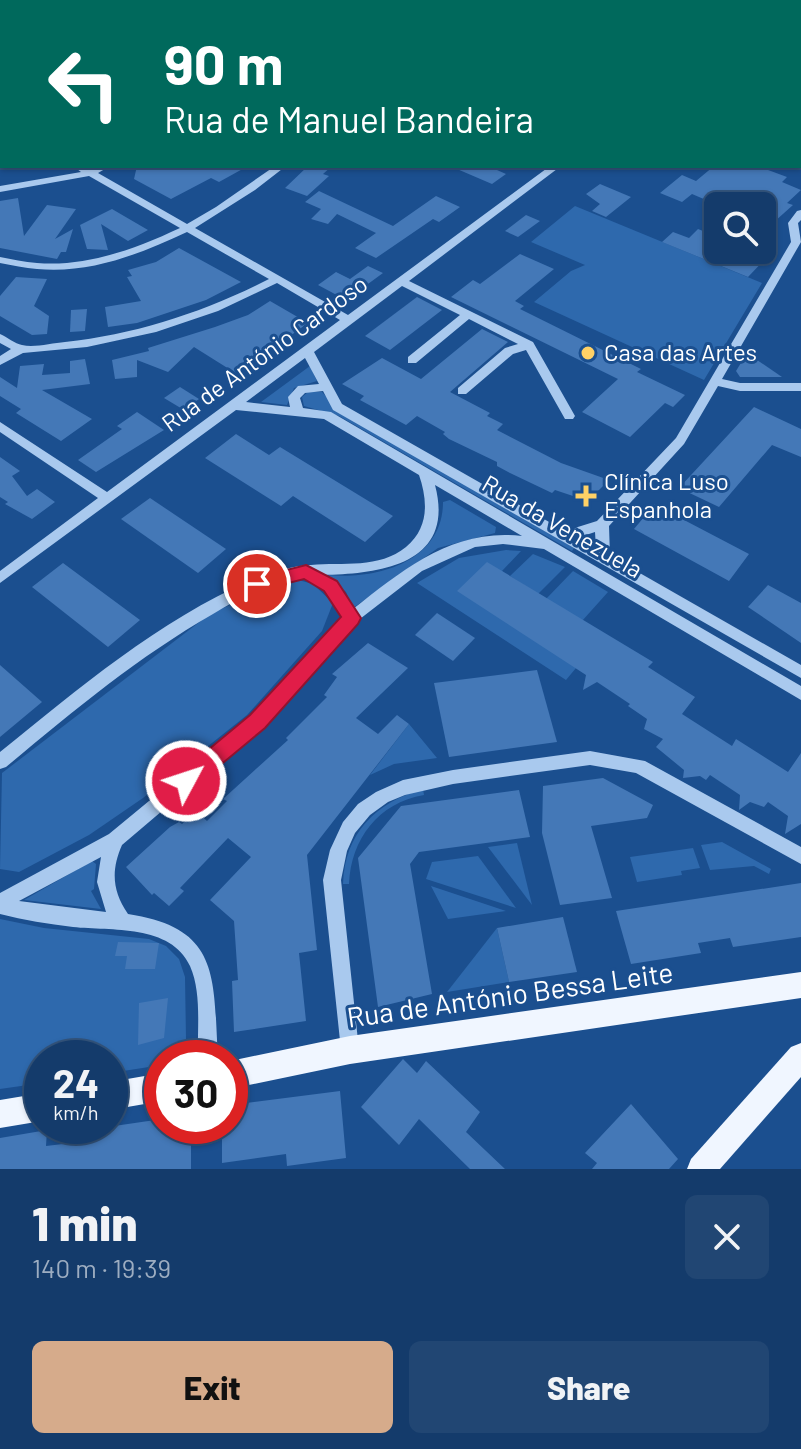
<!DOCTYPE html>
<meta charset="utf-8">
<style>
:root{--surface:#143b6b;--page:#214673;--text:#f1f3f6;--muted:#9dadc1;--line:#33557e;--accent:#d6ab8b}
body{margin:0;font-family:Barlow,sans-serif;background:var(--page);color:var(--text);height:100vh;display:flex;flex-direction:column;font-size:30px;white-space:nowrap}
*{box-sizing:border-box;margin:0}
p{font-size:26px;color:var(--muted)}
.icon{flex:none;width:44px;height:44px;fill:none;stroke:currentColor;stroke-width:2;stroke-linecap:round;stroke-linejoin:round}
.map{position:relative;height:1169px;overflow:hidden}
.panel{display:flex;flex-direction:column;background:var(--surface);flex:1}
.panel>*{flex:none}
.top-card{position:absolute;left:0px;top:0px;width:802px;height:168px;box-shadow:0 2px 6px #0004,0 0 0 2px var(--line);background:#00695c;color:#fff;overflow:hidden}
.fabs{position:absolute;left:704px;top:192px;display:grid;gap:16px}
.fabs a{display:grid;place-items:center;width:72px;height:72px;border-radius:12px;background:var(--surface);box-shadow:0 2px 6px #0004,0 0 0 2px var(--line);font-size:40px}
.speed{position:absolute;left:24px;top:1040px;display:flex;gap:16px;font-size:40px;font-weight:700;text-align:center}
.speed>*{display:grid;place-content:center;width:104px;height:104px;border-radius:50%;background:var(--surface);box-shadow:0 2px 6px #0004,0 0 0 2px var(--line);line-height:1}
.speed small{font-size:20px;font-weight:400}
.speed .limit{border:12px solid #d22;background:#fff;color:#111}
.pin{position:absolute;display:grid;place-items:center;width:68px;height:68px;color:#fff;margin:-34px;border:4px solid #fff;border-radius:50%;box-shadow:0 2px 8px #0007}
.me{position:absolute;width:88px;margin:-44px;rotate:50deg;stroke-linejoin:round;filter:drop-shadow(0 0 6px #0008)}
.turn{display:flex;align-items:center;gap:28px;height:168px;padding:0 32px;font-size:36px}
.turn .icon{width:104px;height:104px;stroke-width:2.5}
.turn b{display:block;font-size:56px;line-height:68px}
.round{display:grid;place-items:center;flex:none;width:84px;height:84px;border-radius:12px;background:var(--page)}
.head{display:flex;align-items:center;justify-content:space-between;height:136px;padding:0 32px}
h1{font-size:48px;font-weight:800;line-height:60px}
.cta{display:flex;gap:16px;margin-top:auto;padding:16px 32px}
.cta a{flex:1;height:92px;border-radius:12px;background:var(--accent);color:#111;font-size:32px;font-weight:800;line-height:92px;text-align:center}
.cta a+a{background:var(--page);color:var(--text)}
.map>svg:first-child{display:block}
.green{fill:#2e69ad}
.building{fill:#4478b7}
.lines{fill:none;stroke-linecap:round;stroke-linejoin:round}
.minor{fill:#a9c9ee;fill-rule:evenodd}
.major{fill:#f0f6ff;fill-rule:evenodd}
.route{fill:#e11d48;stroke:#92132f;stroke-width:2}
.poi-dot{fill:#ffd166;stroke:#1b4f8f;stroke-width:3}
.labels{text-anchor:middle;stroke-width:6;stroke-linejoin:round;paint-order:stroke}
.poi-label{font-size:24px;fill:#fff;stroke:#1b4f8f;text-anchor:start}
.street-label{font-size:24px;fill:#fff;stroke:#1b4f8f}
.near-street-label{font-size:28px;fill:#fff;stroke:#1b4f8f}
</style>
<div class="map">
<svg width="801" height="1169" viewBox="0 0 801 1169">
<rect width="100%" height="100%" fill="#1b4f8f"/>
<g class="green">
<path d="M575,206L762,283L704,380L534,302L571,271L585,265L531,242Z"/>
<path d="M310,366L317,381L294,388L287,405L261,402Z"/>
<path d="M308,392H322L341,413L574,548L572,551L339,416L304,406L302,397Z"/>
<path d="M450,500L496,527L495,533L438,548L353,608L346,592L328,575C378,580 443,561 443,502Z"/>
<path d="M506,550L521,551L502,571L576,668L566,680L417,583L459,558Z"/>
<path d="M533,554L565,567L538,594L510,576Z"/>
<path d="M573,571L608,592L582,621L546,599Z"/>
<path d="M291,578L313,584L333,603L322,631L247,715L143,798L89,835L19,872L0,869L2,773L210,614Z"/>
<path d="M409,724L437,758L394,764L370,775Z"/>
<path d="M423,789L424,795C378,803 351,839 349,884H343C345,833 375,803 423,789Z"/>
<path d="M722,842L771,869L769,874L754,866L710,870L701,845Z"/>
<path d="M517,843L532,905L488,847Z"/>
<path d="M693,848L700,868L681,871L682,875L637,882L630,857Z"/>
<path d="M478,856L516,908L426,879L432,862Z"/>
<path d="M92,861L96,864L94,889L91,891L101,909L24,900Z"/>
<path d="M431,886L506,911L448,919Z"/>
<path d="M0,919L44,928L149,939L166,946L179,959L185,977L186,1039L181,1055L162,1058V1065L110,1073V1058H42V1083L0,1089Z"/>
<path d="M497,928L509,982L447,992Z"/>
</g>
<g class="building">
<path d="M137,166H248L219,182L211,178L171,199L134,179Z"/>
<path d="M308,166H332L323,174L329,176L307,196L285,188Z"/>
<path d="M450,166H488L506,174L492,184Z"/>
<path d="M714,166H757L787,177L782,182L801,190L787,203L793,205L774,222L762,218V206H720L692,194L682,202L660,193L682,175L696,181Z"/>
<path d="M600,184L631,197L606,217L592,211L600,204L586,194Z"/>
<path d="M319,191L393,226L436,196L460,207L439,222L433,219L376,258L355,248L376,233L337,214L328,224L311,219L321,209L305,202Z"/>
<path d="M18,198L24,236L47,205L76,209L55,239L73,229L66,252H61L57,259L0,248V201Z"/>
<path d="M112,209L148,230L128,241L101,224L108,250L87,249L80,225Z"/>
<path d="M526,215L540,221L518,237L505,231Z"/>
<path d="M698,229L718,237V250H749L767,257L748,277L662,242L673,232L689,238Z"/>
<path d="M179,248L241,282L206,300L137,323L108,327L105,307L141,301L127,277L132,276L128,270L156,262Z"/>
<path d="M520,254L554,269L515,301L524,306L520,309L641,369L637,372L685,395L673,407L665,403L630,437L582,412L618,379L451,297L473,280L480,284Z"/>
<path d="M368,266L383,273L346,300L318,285L336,272L350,279Z"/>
<path d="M16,277L47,279L34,306L49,316L47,334L32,335L0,316V296Z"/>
<path d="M417,297L442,310L390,350L365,336Z"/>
<path d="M270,301L308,323L237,374L194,347L168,372L137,360V377L115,379L112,360L149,351L148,348L215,327L248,315Z"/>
<path d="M87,309L85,331L70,332L71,310Z"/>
<path d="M482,329L508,342L450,392L490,413L487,416L503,424L497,430L561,463L609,480L588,501L555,490L552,493L510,473L497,466V462L449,439L443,434L445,432L417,416L406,425L360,400L364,396L342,384L382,358L421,379Z"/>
<path d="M747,353L782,377H740L736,371Z"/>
<path d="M85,359L90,384L42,390L92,419L61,441L16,413L21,409L0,396V377L17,388L20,366L44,364L42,375L70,373V361Z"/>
<path d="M180,387L199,399L184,410L164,398Z"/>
<path d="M754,407L801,429V457L772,445L719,507L679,488Z"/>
<path d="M137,412L164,430L96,472L78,460L122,429L117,426Z"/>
<path d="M236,434L269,455L280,447L393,516L365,542L293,496L281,506L205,458Z"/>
<path d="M0,457L20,471L12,476L27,496L37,489L55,502L32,519L5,504L8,502L0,497Z"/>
<path d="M150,498L226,549L198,573L121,519Z"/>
<path d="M655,504L665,510L749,554L729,581L634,529Z"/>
<path d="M487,562L653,662L648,667L695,697L682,714L732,746L736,739L788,772L801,753V824L785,834L788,816L768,802L764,807L750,802L739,810L740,795L710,775L706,780L700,776L683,778L684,770L656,747L663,739L644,729L647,719L628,706L630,704L597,682L583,690L586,675L457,591Z"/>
<path d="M63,563L140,620L108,647L32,587Z"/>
<path d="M768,585L801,603V643L748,607Z"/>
<path d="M437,613L475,638L453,661L415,635Z"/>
<path d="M368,643L408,668L356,718L378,734L397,715L409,724L307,855L317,950L299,953L306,1021L234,1032L232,981L238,980L234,921L210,900L251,857L228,838L180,888L184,891L169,906L154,893L152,895L126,867L170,827L179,822L182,824L196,811L207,821L227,801L223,799L288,740L286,738L327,697L324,695L337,677L332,674Z"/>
<path d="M0,665L42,702L0,737Z"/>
<path d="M537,670L557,742L449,757L434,683Z"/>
<path d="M603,778L653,805L647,818L591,826L612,898L560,905L542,833L543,786Z"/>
<path d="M519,790L530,837L419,852L410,864L432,994L378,1007L358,858L401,806Z"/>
<path d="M801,883V937L733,947L730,938L698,943L701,953L631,964L616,911Z"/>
<path d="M563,917L577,972L509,982L497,928Z"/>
<path d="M118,942L159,943L155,969H125L127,956H115Z"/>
<path d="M168,998L164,1038L138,1045L139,1003Z"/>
<path d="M403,1059L417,1073L426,1061L480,1112L466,1132L505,1169H470L419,1119L399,1145L361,1107Z"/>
<path d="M340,1091L346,1158L287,1166L286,1154L222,1163V1126H230V1105Z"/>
<path d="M631,1104L678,1159L669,1169H592L597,1163L585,1153Z"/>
<path d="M162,1119V1126H191V1169H0V1138L47,1130L46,1146L80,1142V1131Z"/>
</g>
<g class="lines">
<g class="minor">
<path d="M629,0H637L628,2Z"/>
<path d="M2,54V60L0,61V55Z"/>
<path d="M0,120L2,121V127L0,126Z"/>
<path d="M73,166H85L91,169L98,166H110L98,173L187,224L216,207L275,166H286L255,190L195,228L348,315L550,166H561L409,281L533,342L575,416L573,419H565L526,350L513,354L466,394H458V388L505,348L518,344L469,319L416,363H408V357L460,315L402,286L314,352L342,404L565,531L597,521L676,438L791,242L788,223L797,211L801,210V220L798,223L801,242L722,379L740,383H801V391H740L718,386L684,444L609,526L610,556L801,665V678L333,410L323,391L305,393L300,398L303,408L331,412L801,686V700L544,549L503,544L475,547L422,571L356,622L262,726L122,845C111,870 112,891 128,914C222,928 213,979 218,1058H198C197,1029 202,993 190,966C171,924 111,931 73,927C48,924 24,920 0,914V893L109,834L252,716L343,617L326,590L303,576C271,581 241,597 213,614C138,657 72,712 6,767L0,769V752C78,689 159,620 252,580C271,572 291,566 311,565C343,562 379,569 406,547C429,528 428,501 419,475L324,419L236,410L0,583V571L98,498L0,432V422L107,492L340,320L277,283L218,311L156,332L87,347L23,353L0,365V356L11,349L0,343V334C7,337 15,344 22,345C34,348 52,343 65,342C137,334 204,312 269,279L187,232C140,254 90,274 37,269C25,268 12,265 0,263V257C12,259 24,262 37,263C87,267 135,249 180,228L89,176L0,192V186L81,172ZM305,358L319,384L298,386L288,397L290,407L246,402ZM435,485L522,536C453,528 404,569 353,609L336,582L323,575C381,574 456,564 435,485ZM595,532L596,548L577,538ZM101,857L97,882L106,912L19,901Z"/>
<path d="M590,751L645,761L801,847V864L636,773L590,765L453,784L405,795L388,802L370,815L355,833L347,851L341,880L359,1050L357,1057L350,1059L343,1057L341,1050L323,880L330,850L343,822L358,804L376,792L403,780L453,770Z"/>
</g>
<g class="major">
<path d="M437,0H452L454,2H439Z"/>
<path d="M801,159V167L796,166H800Z"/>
<path d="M801,972V998L350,1064L230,1089V1061L350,1036Z"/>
<path d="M801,1043V1077L720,1169H687L691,1159L791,1047Z"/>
<path d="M162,1073V1101L110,1110V1082Z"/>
<path d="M42,1093V1121L0,1128V1100Z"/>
</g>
</g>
<path class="route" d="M306,565L337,581L361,618L358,624L265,728L194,787H179L176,781L179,774L250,715L341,617L324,591L304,579L257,591L248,584L251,579Z"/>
<g class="poi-dot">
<circle cx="588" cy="353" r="8"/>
<path d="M582 484h8v8h8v8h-8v8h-8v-8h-8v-8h8z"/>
</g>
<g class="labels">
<g class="poi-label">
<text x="604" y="361">Casa das Artes</text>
<text x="604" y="490">Clínica Luso<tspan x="604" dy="28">Espanhola</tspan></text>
</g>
<g class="street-label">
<text transform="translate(265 354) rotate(-36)" y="8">Rua de António Cardoso</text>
<text transform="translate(562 527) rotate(30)" y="8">Rua da Venezuela</text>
</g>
<g class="near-street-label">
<text transform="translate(510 995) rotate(-8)" y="10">Rua de António Bessa Leite</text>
</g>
</g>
</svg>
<div class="fabs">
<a><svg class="icon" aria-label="search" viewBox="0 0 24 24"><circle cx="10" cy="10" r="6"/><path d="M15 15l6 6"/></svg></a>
</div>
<div class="speed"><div>24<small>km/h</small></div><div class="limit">30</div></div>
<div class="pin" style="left:257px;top:584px;background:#d93025"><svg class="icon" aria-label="arrive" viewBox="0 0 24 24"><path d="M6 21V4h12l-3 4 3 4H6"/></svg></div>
<svg class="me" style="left:186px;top:781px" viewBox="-20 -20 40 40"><circle r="17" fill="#e11d48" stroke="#fff" stroke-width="3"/><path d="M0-11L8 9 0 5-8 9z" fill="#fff"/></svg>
<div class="top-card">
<div class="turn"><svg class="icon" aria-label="left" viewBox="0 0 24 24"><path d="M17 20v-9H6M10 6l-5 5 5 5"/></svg><div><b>90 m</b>Rua de Manuel Bandeira</div></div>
</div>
</div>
<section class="panel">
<div class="head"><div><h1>1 min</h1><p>140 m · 19:39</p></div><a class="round"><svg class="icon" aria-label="close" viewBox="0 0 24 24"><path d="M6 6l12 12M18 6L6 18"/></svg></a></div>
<div class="cta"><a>Exit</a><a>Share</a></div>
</section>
